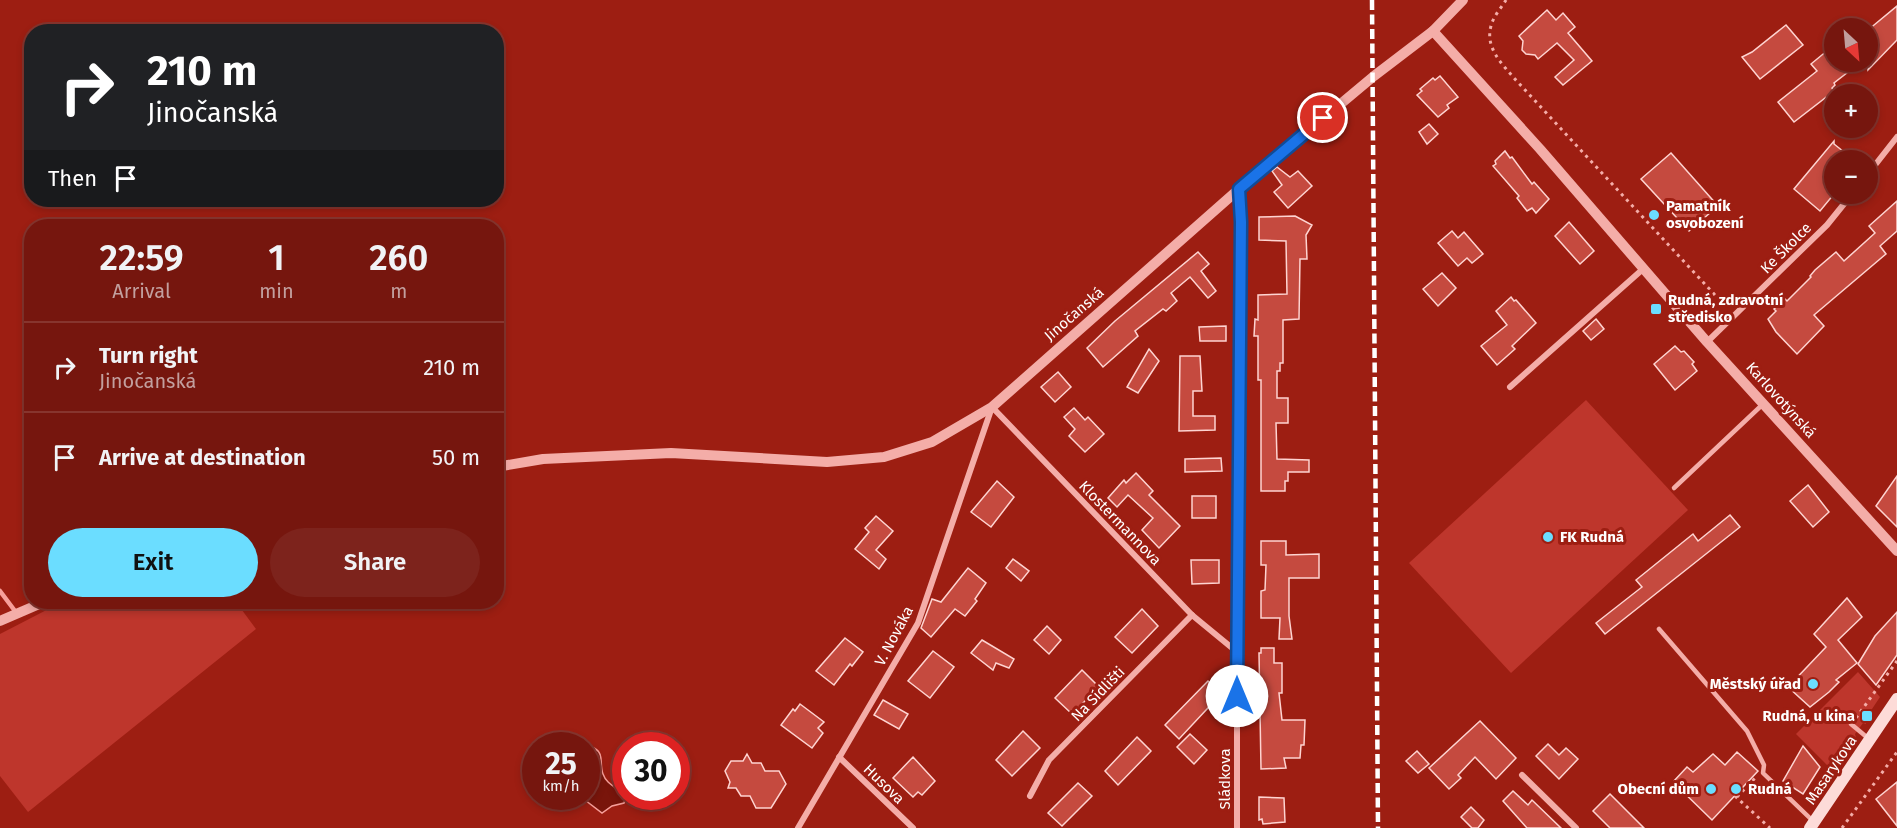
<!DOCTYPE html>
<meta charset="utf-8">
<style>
:root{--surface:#76160e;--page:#7d231c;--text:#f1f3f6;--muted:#c29f9e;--line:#87352e;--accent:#6bddff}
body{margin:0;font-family:"Fira Sans",sans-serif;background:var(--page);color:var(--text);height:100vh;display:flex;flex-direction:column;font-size:22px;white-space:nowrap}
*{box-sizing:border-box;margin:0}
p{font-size:20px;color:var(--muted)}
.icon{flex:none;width:33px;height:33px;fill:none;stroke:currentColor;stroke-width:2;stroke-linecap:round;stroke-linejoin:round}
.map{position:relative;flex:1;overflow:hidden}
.sheet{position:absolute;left:24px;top:219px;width:480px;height:390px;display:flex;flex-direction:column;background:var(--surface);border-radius:24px;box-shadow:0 3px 9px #0003,0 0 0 2px var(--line)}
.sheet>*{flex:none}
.banner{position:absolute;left:24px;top:24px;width:480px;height:183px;border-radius:24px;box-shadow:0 3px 9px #0003,0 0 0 2px var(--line);background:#202124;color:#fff;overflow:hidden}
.needle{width:39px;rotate:154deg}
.buttons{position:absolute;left:1824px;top:18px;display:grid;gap:12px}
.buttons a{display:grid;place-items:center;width:54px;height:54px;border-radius:50%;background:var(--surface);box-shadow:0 3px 9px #0003,0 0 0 2px var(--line);font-size:30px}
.speed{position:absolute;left:522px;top:732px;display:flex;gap:12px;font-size:30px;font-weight:700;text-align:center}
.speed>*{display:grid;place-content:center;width:78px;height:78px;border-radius:50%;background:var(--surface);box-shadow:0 3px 9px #0003,0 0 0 2px var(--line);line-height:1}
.speed small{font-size:15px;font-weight:400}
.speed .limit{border:9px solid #d22;background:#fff;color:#111}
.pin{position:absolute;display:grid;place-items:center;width:51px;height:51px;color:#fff;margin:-26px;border:3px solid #fff;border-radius:50%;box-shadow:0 2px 6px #0007}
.me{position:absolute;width:66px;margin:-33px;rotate:0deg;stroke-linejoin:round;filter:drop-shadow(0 0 4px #0008)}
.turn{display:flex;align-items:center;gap:21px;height:126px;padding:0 24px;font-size:27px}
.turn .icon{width:78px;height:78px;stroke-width:2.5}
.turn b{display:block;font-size:42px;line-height:51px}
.then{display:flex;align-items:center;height:57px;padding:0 24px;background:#0003;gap:12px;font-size:22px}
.eta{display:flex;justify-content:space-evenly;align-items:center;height:102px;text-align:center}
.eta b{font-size:36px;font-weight:600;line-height:42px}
.button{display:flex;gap:12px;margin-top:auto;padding:12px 24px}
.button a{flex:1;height:69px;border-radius:36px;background:var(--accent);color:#111;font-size:24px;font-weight:600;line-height:69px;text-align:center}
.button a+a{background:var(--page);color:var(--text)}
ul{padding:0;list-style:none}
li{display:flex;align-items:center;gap:18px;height:90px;padding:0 24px;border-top:2px solid var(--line)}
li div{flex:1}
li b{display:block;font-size:22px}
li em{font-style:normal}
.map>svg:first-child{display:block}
.green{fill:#be362c}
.water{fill:#79150b;stroke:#f79f9a;stroke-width:1.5}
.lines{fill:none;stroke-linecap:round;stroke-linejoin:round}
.stream{stroke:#f79f9a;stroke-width:4.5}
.building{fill:#c54a3f;stroke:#fed4d1;stroke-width:1.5}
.path{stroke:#f4ada8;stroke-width:3;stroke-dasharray:3 4.5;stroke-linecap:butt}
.service{stroke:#f4ada8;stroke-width:4.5}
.minor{stroke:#f4ada8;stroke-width:6}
.tertiary{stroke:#f4ada8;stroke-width:10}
.secondary{stroke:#fddbd8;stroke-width:12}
.rail{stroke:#fff;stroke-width:4.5;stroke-dasharray:10 4.5;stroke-linecap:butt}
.route-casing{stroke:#114b97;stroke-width:15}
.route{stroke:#1a73e8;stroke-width:10}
.poi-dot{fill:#6bddff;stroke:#9d1e12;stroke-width:2}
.labels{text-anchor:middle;stroke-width:6;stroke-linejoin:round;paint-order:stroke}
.poi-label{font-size:15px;font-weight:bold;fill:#fff;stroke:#9d1e12;text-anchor:start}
.street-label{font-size:15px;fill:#fff;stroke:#9d1e12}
</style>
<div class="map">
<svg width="1897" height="828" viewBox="0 0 1897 828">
<rect width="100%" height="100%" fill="#9d1e12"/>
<g class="green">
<path d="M1586,400L1688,510L1511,673L1409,563Z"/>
<path d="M62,602H236L256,629L28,812L0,776V634Z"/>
<path d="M1858,672L1880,697L1866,718V724L1863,723L1855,734L1857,741L1851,747L1845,748L1831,769L1796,734Z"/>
</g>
<path class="water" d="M594,748C605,754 599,764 603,774C607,786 620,788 626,797L624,803L612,806L602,813L581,797L586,796L587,750Z"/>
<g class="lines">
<path class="stream" d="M0,591L15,611"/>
</g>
<g class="building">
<path d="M1897,6V40L1868,70V30Z"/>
<path d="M1547,10L1556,20L1563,13L1575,27L1568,33L1592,61L1563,85L1555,77L1574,60L1557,43L1538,59L1535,55L1526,54L1522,50L1523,41L1519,36Z"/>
<path d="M1786,25L1803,45L1760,79L1742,57L1752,52Z"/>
<path d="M1834,45V62H1861L1834,83L1835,85L1832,88L1834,91L1794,122L1778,102L1817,71L1811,64Z"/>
<path d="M1440,76L1458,97L1447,105L1449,108L1438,117L1417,95L1422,91L1420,89L1433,78L1435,80Z"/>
<path d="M1429,124L1438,134L1427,144L1419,132Z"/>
<path d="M1834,141V144L1854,160H1834V194L1820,211L1794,189Z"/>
<path d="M1505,151L1510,158L1512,157L1532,184L1534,182L1549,199L1536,213L1532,208L1527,211L1517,198L1519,196L1493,166L1496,164L1495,161Z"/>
<path d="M1671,153L1718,206L1689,231L1641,179Z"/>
<path d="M1277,167L1290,177L1298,171L1312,186L1288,208L1274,192L1282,185L1272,171Z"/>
<path d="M1897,201V231L1880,246L1886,254L1814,315L1824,326L1797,354L1776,332L1768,319L1776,311L1774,309L1785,299L1787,301L1811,277L1810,276L1815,270L1836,252L1844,261L1875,233L1869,226Z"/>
<path d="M1295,216L1312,225L1306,235L1307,259H1300L1299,319L1283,320V363H1280V371H1277V398H1288V423H1276L1277,459L1309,460V472H1288V481H1285V491H1261V380H1258V336H1254L1255,319L1258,320V295L1287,294L1286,241L1259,240V217Z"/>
<path d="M1569,222L1594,251L1580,264L1555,236Z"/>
<path d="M1452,231L1458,238L1464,232L1483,254L1472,263L1467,258L1458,266L1438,243Z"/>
<path d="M1198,252L1209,264L1201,271L1216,291L1208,298L1190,277L1171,293L1177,301L1166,311L1163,309L1135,331L1138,336L1103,367L1087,348L1115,321Z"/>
<path d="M1442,273L1456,288L1438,306L1423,289Z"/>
<path d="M1511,297L1514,301L1516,300L1536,323L1512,346L1515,349L1497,365L1481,346L1507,325L1496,311Z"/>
<path d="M1596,319L1604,329L1591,340L1583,331Z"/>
<path d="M1226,326V341H1200L1199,327Z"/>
<path d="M1675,346L1681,352L1684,351L1694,362L1692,364L1697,371L1675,390L1654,364Z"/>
<path d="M1149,349L1159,361L1138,393L1127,387Z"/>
<path d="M1180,356H1200L1202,391H1193V416H1215V430L1179,431Z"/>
<path d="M1058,372L1071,387L1055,402L1041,387Z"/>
<path d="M1074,408L1085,420L1088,417L1104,434L1085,452L1069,436L1075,429L1064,417Z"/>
<path d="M1221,458L1222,471L1185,472V459Z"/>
<path d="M1136,473L1153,491L1149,495L1180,526L1159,548L1142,530L1153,518L1128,495L1117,507L1108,498L1124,480L1126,483Z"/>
<path d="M1897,476V527L1876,506Z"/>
<path d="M997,481L1014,497L991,527L971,512Z"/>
<path d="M1808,485L1829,512L1813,527L1790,501Z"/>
<rect x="1192" y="496" width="24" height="22"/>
<path d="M1730,515L1740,527L1605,634L1596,623L1642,587L1636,580L1693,534L1698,541Z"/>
<path d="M876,516L893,531L876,550L886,559L879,569L855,549L869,532L865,528Z"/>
<path d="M1261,541H1286V555L1319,554V578H1289V616L1292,639H1279L1280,618H1261V591L1265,590L1266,565H1261Z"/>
<path d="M1013,559L1029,571L1021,581L1006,568Z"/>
<path d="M1191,560H1219V583L1192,584Z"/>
<path d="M968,568L986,583L975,599L977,601L965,616L955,609L931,637L921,628L932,599L941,602Z"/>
<path d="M1847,598L1862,617L1838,640L1857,663L1836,680L1839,682L1829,692L1810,707L1788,687L1826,647L1814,634Z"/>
<path d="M1142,609L1158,626L1132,653L1115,637Z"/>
<path d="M1897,612V655L1876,685L1858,664L1875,636Z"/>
<path d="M1047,626L1061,640L1049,654L1034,640Z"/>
<path d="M845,638L863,652L852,666L850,664L834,685L816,671Z"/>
<path d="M982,640L1014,659L1009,668L996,663L993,670L971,653Z"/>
<path d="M1261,648H1274V663H1282V693H1279L1282,720H1305L1304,745H1301L1300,758H1284L1286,768L1261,769L1259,653H1261Z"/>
<path d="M933,651L954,667L930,698L908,681Z"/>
<path d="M1082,670L1099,687L1072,714L1055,698Z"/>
<path d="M1208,681L1221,694L1179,739L1165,725Z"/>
<path d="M883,700L908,714L899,729L874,715Z"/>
<path d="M800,704L824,722L818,728L823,733L812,748L781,725L793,709L795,711Z"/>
<path d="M1480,721L1516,758L1496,779L1475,757L1458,775L1461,778L1449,789L1429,768Z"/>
<path d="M1023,731L1040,748L1012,776L996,760Z"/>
<path d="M1190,734L1207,750L1194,764L1177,747Z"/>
<path d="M1137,737L1151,751L1118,785L1105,771Z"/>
<path d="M1548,744L1559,755L1566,748L1578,759L1559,779L1536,756Z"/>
<path d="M1803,746L1820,767L1803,794L1783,781Z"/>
<path d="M1417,751L1429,764L1418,773L1406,761Z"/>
<path d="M1737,752L1758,771L1712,820L1673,782L1687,767L1693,772L1713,754L1725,765Z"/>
<path d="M747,754L752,763H761L765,771H779L786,784L771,808H756L750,796H741L736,788H728L730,782L725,771L731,761H743Z"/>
<path d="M913,757L935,781L922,795L918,792L913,797L893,778Z"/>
<path d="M1897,782V826L1876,799Z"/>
<path d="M1078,783L1092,796L1062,826L1048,813Z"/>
<path d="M1513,791L1528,805L1532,800L1561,828H1527L1503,801Z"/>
<path d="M1610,794L1644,828H1610L1593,811Z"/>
<path d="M1259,797L1284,798L1285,822L1263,824L1262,819L1259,820Z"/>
<path d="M1471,807L1484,820L1478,828H1472L1461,817Z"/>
</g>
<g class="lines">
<g class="path">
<path d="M1506,0C1501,8 1493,17 1491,26C1485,47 1501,63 1514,78L1727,308"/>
<path d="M1856,718L1897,661"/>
<path d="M1735,796L1770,828"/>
<path d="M1737,797L1756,777"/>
<path d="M1842,828L1897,752"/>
</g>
<g class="service">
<path d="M1674,488L1762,405"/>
<path d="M1659,629L1747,731L1764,765L1763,773L1814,822"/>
<path d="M1851,724L1869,739"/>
</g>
<g class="minor">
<path d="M1868,174L1897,137"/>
<path d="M1707,342L1827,225L1852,194"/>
<path d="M1510,387L1643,269"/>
<path d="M839,757L913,828"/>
<path d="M1522,775L1576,828"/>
<path d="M1030,796L1049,760L1192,615"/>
<path d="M798,828L918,623L992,407L1192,615L1237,652"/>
<path d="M1237,828V652L1241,222L1239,190"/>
</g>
<g class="tertiary">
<path d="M1433,31L1540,149L1707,342L1897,551"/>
<path d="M496,467L543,459L671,453L827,462L884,457L932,442L992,407L1239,189L1374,76L1433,31L1463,0"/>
<path d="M0,621L44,602"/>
</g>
<path class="secondary" d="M1810,828L1897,699"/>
<path class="rail" d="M1372,0L1378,828"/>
</g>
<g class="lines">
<g class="route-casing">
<path id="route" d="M1237,696L1241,222L1239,189L1323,118"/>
</g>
<use href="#route" class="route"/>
</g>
<g class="poi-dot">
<circle cx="1654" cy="215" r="6"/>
<rect x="1650" y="303" width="12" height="12" rx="3"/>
<circle cx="1548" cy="537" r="6"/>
<circle cx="1813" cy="684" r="6"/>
<rect x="1861" y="710" width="12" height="12" rx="3"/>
<circle cx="1711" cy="789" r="6"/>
<circle cx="1736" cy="789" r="6"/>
</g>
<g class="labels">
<g class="poi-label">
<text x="1666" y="211">Pamatník<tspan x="1666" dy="17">osvobození</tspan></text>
<text x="1668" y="305">Rudná, zdravotní<tspan x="1668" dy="17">středisko</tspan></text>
<text x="1560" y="542">FK Rudná</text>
<text x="1801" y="689" text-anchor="end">Městský úřad</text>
<text x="1855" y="721" text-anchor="end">Rudná, u kina</text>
<text x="1699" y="794" text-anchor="end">Obecní dům</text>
<text x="1748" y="794">Rudná</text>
</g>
<g class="street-label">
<text transform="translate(1786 248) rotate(-45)" y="5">Ke Školce</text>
<text transform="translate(1074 314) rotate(-41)" y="5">Jinočanská</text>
<text transform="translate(1781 400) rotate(48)" y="5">Karlovotýnská</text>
<text transform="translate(1120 523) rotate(46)" y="5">Klostermannova</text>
<text transform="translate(894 636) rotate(-62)" y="5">V. Nováka</text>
<text transform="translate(1098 694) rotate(-46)" y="5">Na Sídlišti</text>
<text transform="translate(1831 770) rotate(-56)" y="5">Masarykova</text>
<text transform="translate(1225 779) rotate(-90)" y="5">Sládkova</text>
<text transform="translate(884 784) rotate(44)" y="5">Husova</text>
</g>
</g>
</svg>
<div class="buttons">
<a><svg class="needle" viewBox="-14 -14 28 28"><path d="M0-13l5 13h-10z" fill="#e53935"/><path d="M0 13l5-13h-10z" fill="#c29f9e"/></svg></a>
<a>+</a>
<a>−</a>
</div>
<div class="speed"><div>25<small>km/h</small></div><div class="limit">30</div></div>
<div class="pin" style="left:1323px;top:118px;background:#d93025"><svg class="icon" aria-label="arrive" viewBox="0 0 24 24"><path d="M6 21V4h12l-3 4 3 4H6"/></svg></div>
<svg class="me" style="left:1237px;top:696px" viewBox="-20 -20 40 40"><circle r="19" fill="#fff"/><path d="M0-13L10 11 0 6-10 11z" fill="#1a73e8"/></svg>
<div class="banner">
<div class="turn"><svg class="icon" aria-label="right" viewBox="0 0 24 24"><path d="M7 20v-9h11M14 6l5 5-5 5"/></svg><div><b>210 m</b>Jinočanská</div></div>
<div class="then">Then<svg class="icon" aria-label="arrive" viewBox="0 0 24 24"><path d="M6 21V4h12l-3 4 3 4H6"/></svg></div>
</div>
<section class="sheet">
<div class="eta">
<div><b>22:59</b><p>Arrival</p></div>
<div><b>1</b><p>min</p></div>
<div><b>260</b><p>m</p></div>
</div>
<ul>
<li><svg class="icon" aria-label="right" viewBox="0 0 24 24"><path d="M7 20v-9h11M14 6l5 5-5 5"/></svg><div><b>Turn right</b><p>Jinočanská</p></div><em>210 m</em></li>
<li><svg class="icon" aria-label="arrive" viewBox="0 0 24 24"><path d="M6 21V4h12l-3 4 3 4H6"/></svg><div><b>Arrive at destination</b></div><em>50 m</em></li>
</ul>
<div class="button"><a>Exit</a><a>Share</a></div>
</section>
</div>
